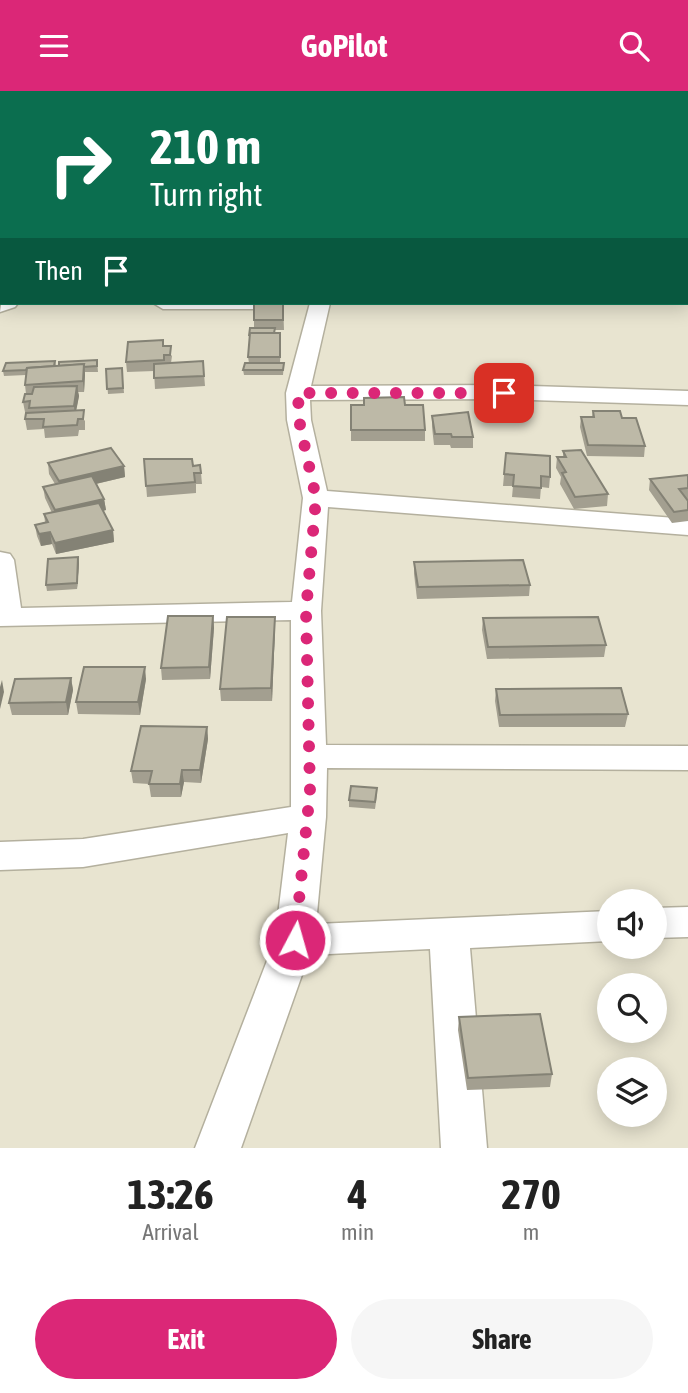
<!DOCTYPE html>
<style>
:root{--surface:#fff;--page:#f6f6f6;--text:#222;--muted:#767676;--accent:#db2777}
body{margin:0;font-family:"Asap Condensed",sans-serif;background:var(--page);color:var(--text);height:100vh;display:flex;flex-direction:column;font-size:26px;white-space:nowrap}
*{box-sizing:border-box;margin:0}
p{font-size:23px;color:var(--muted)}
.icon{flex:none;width:38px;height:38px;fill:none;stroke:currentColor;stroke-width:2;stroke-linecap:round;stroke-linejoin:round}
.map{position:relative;height:1057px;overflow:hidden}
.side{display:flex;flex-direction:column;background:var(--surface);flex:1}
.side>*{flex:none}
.banner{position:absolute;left:0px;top:0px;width:690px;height:214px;box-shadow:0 4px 18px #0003;background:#0b6e4f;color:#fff;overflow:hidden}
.controls{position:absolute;left:597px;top:798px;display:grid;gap:14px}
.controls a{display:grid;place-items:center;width:70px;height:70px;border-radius:50%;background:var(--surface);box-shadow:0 4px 18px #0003;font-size:35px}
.pin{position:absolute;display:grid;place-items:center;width:60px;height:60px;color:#fff;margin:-30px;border-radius:14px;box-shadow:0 4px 10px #0006}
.me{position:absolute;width:77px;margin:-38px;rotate:6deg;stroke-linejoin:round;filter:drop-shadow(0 0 5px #0008)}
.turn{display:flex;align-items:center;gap:24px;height:147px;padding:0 35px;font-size:32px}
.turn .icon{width:91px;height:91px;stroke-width:2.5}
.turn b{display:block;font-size:49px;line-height:60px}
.then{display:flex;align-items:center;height:66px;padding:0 35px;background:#0003;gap:14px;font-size:26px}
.eta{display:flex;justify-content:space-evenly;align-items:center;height:119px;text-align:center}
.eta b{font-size:42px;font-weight:700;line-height:49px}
.primary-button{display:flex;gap:14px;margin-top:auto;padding:14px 35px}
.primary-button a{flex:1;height:80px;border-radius:42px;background:var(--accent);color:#fff;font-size:28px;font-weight:700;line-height:80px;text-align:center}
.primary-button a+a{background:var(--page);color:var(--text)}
header{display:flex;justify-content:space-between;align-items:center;height:91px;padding:0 35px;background:var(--accent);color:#fff;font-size:32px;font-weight:700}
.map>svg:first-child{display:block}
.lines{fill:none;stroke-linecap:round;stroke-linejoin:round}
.street-casing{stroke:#b4b09e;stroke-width:3}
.secondary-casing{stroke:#b4b09e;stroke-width:4}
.street{fill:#fff;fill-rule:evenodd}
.secondary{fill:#fff;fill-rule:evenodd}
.wall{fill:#a39f90}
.shaded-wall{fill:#848275}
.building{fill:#bdb9a7;stroke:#848275;stroke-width:2}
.route{stroke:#db2777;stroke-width:12;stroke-dasharray:0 21.6}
</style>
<header><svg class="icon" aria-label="menu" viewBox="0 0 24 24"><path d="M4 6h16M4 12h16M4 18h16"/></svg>GoPilot<svg class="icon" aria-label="search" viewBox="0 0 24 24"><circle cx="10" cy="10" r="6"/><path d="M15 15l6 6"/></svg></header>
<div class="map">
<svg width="688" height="1057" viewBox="0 0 688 1057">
<rect width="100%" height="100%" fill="#e8e4d0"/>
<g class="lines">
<g class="street-casing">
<g id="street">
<path d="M2,207V212H18L15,216L0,221Z"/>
<path d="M153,212H271L261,218H163Z"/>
<path d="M310,212H330L311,295L504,294L688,300V314L504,308L310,309L311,329L327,400L688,428V444L328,416L321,520L326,654L688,655V679L327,677L326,726L316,833L609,820V850L470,857L487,1057H441L430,858L309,864L241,1057H195L275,849L288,742L83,776L0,779V751L83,748L291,716V529L0,535V461L10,463L14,469L21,517L292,511L303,407L287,329L286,302Z"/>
<path d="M688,816V846L654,847V817Z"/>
</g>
</g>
<g class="secondary-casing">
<path id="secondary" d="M109,0H134L135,2H110Z"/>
</g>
<use href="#street" class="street"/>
<use href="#secondary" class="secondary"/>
</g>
<g class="wall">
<rect x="361" y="0" width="30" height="2"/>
<path d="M254,212H283L284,239H275V242L281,252L280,272H284L283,284H244L243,279L249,272L248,266L254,237Z"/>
<path d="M163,249V255L172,265L171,272L203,270L205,295L155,298L154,280L127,281L126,271Z"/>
<path d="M97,269L98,281H85L84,301H78L79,305L76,319L85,330V339H79L78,345L45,347L44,338L27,339L25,328L29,322L25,321L23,311L26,303L25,294L26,284L4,285L3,280L55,270L56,275Z"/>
<path d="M122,277L124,302L108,303L106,278Z"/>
<path d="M351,314H405L425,339V350H351Z"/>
<path d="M593,320L622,327L645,355L644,366L587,365L580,336L581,326H592Z"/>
<path d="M432,325L473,346V357H451L450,354H434L432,336Z"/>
<path d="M563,360L608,403L607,415L574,418L560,393L561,386L556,377L557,366H563Z"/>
<path d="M506,362L550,386L549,397L541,396L540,408L512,406L513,395H503Z"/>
<path d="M144,368L201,382L202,393H196V402L147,406Z"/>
<path d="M48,372L124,375L125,386L96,393L104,408L106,419L103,420L113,439L114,451L56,463L52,453L41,455L37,445L35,434L45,431L44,423L52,422L45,407L43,396L55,393L49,383Z"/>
<path d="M688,384V408H687L688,410V430L672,432L649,399L650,388Z"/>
<path d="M78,466L79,472L77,498L47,500L46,494Z"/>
<path d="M414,471L530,494L529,505L417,508L414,483Z"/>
<path d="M213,525L214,537L210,588L162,589L161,577Z"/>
<path d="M275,526V538L272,610H221L220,598Z"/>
<path d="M483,527L606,554L604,566L487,568L482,539Z"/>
<path d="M71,587L73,599L68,624H12L9,612Z"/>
<path d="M146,588L140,624L78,623L76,611Z"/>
<path d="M496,598L628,623L625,636H499L495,610Z"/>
<path d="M207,636L208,648L201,692L184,691L181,706H151L149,693L133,692L131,680Z"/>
<path d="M377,704L375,718L349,716V709Z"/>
<path d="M459,926L552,983L550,996L467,999L458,939Z"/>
</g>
<g class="shaded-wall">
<path d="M84,273L85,284L84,301L83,290Z"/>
<path d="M77,295L79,305L75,326L74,315Z"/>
<path d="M124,375L125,386L61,401L59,390Z"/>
<path d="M104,408L106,419L56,430L55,419Z"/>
<path d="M113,439L114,451L56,463L55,452Z"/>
<path d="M50,441L52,453L41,455L39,443Z"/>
<path d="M78,466L79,472L77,498V492Z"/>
<path d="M213,525L214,537L210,588L209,576Z"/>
<path d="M275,526V538L272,610L271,597Z"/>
<path d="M145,576L146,588L140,624L138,611Z"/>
<path d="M71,587L73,599L68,624L66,611Z"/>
<path d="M2,589L4,601L0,618V596Z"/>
<path d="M207,636L208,648L201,692L200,679Z"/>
<path d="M182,679L184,691L181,706L180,693Z"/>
</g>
<g class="building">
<rect x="417" y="0" width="30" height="2"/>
<path d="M668,0H688V4V2H669Z"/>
<rect x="254" y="212" width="29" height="17"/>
<path d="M250,237H275L274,242H250L249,245Z"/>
<path d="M250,242H280V266H248Z"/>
<path d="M163,249V255H171L170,264H164V269L126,271L128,251Z"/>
<path d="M97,269V275L83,276L84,273L59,275V271Z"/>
<path d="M55,270L54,275L27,277L26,279L3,280L6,272Z"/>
<path d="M203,270L204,285L154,287V273Z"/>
<path d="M245,272H284L283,279H243Z"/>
<path d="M84,273L83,290L25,294L27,277Z"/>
<path d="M122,277L123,297L107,298L106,278Z"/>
<path d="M77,295L74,315L29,317L30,310L23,311L25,303H32L34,296Z"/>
<path d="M404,306L405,314H423L425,339H351V314H364V307Z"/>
<path d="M84,319L83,328H78L77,334L43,336L44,328H25L26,322Z"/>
<path d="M593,320H620L622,327H636L645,355L588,354L581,326H594Z"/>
<path d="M468,321L473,346H452L451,343H435L432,325Z"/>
<path d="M111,357L124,375L59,390L48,372Z"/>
<path d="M581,359L608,403L575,406L562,382L566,381L557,366H566L563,360Z"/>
<path d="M506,362L550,365V386L541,385V397L513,395L514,384L504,383Z"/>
<path d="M144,368H192L193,375L200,374L201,382H194L195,391L146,395Z"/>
<path d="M688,384V397L679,398L688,410V419L674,421L650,388Z"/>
<path d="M92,385L104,408L55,419L43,396Z"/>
<path d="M99,412L113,439L55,452L50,441L39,443L35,434L48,431L44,423Z"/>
<path d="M78,466L77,492L46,494L48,468Z"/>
<path d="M523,469L530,494L418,496L414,471Z"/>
<path d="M168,525H213L209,576L161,577Z"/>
<path d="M227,526H275L271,597L220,598Z"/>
<path d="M598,526L606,554L488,556L483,527Z"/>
<path d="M84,576H145L138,611H76Z"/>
<path d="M71,587L66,611L9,612L15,588Z"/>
<path d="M621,597L628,623L500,624L496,598Z"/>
<path d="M141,635L207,636L200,679H182L180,693H149L152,680H131Z"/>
<path d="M351,695L377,697L375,711L349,709Z"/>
<path d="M540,923L552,983L468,987L459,926Z"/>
</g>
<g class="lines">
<path class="route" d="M295,849L310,700L306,520L316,407L299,329L298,302H504"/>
</g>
</svg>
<div class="controls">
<a><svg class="icon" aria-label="sound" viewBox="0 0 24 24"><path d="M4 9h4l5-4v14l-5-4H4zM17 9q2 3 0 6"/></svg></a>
<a><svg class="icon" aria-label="search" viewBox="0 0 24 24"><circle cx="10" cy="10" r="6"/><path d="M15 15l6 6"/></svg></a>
<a><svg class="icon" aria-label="layers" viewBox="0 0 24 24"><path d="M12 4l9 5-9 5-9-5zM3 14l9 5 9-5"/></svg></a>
</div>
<div class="pin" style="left:504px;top:302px;background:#d93025"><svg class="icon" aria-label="arrive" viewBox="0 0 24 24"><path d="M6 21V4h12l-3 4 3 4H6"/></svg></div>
<svg class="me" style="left:295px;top:849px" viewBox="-20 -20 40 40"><circle r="17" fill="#db2777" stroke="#fff" stroke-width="3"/><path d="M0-11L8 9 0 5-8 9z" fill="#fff"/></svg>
<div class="banner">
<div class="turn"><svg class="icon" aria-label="right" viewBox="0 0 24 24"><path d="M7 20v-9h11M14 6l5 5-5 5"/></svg><div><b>210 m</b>Turn right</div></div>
<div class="then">Then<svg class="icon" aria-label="arrive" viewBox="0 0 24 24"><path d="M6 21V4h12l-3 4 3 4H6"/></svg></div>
</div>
</div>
<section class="side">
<div class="eta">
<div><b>13:26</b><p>Arrival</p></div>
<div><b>4</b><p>min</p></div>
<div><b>270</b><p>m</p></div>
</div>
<div class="primary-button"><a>Exit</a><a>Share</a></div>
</section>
